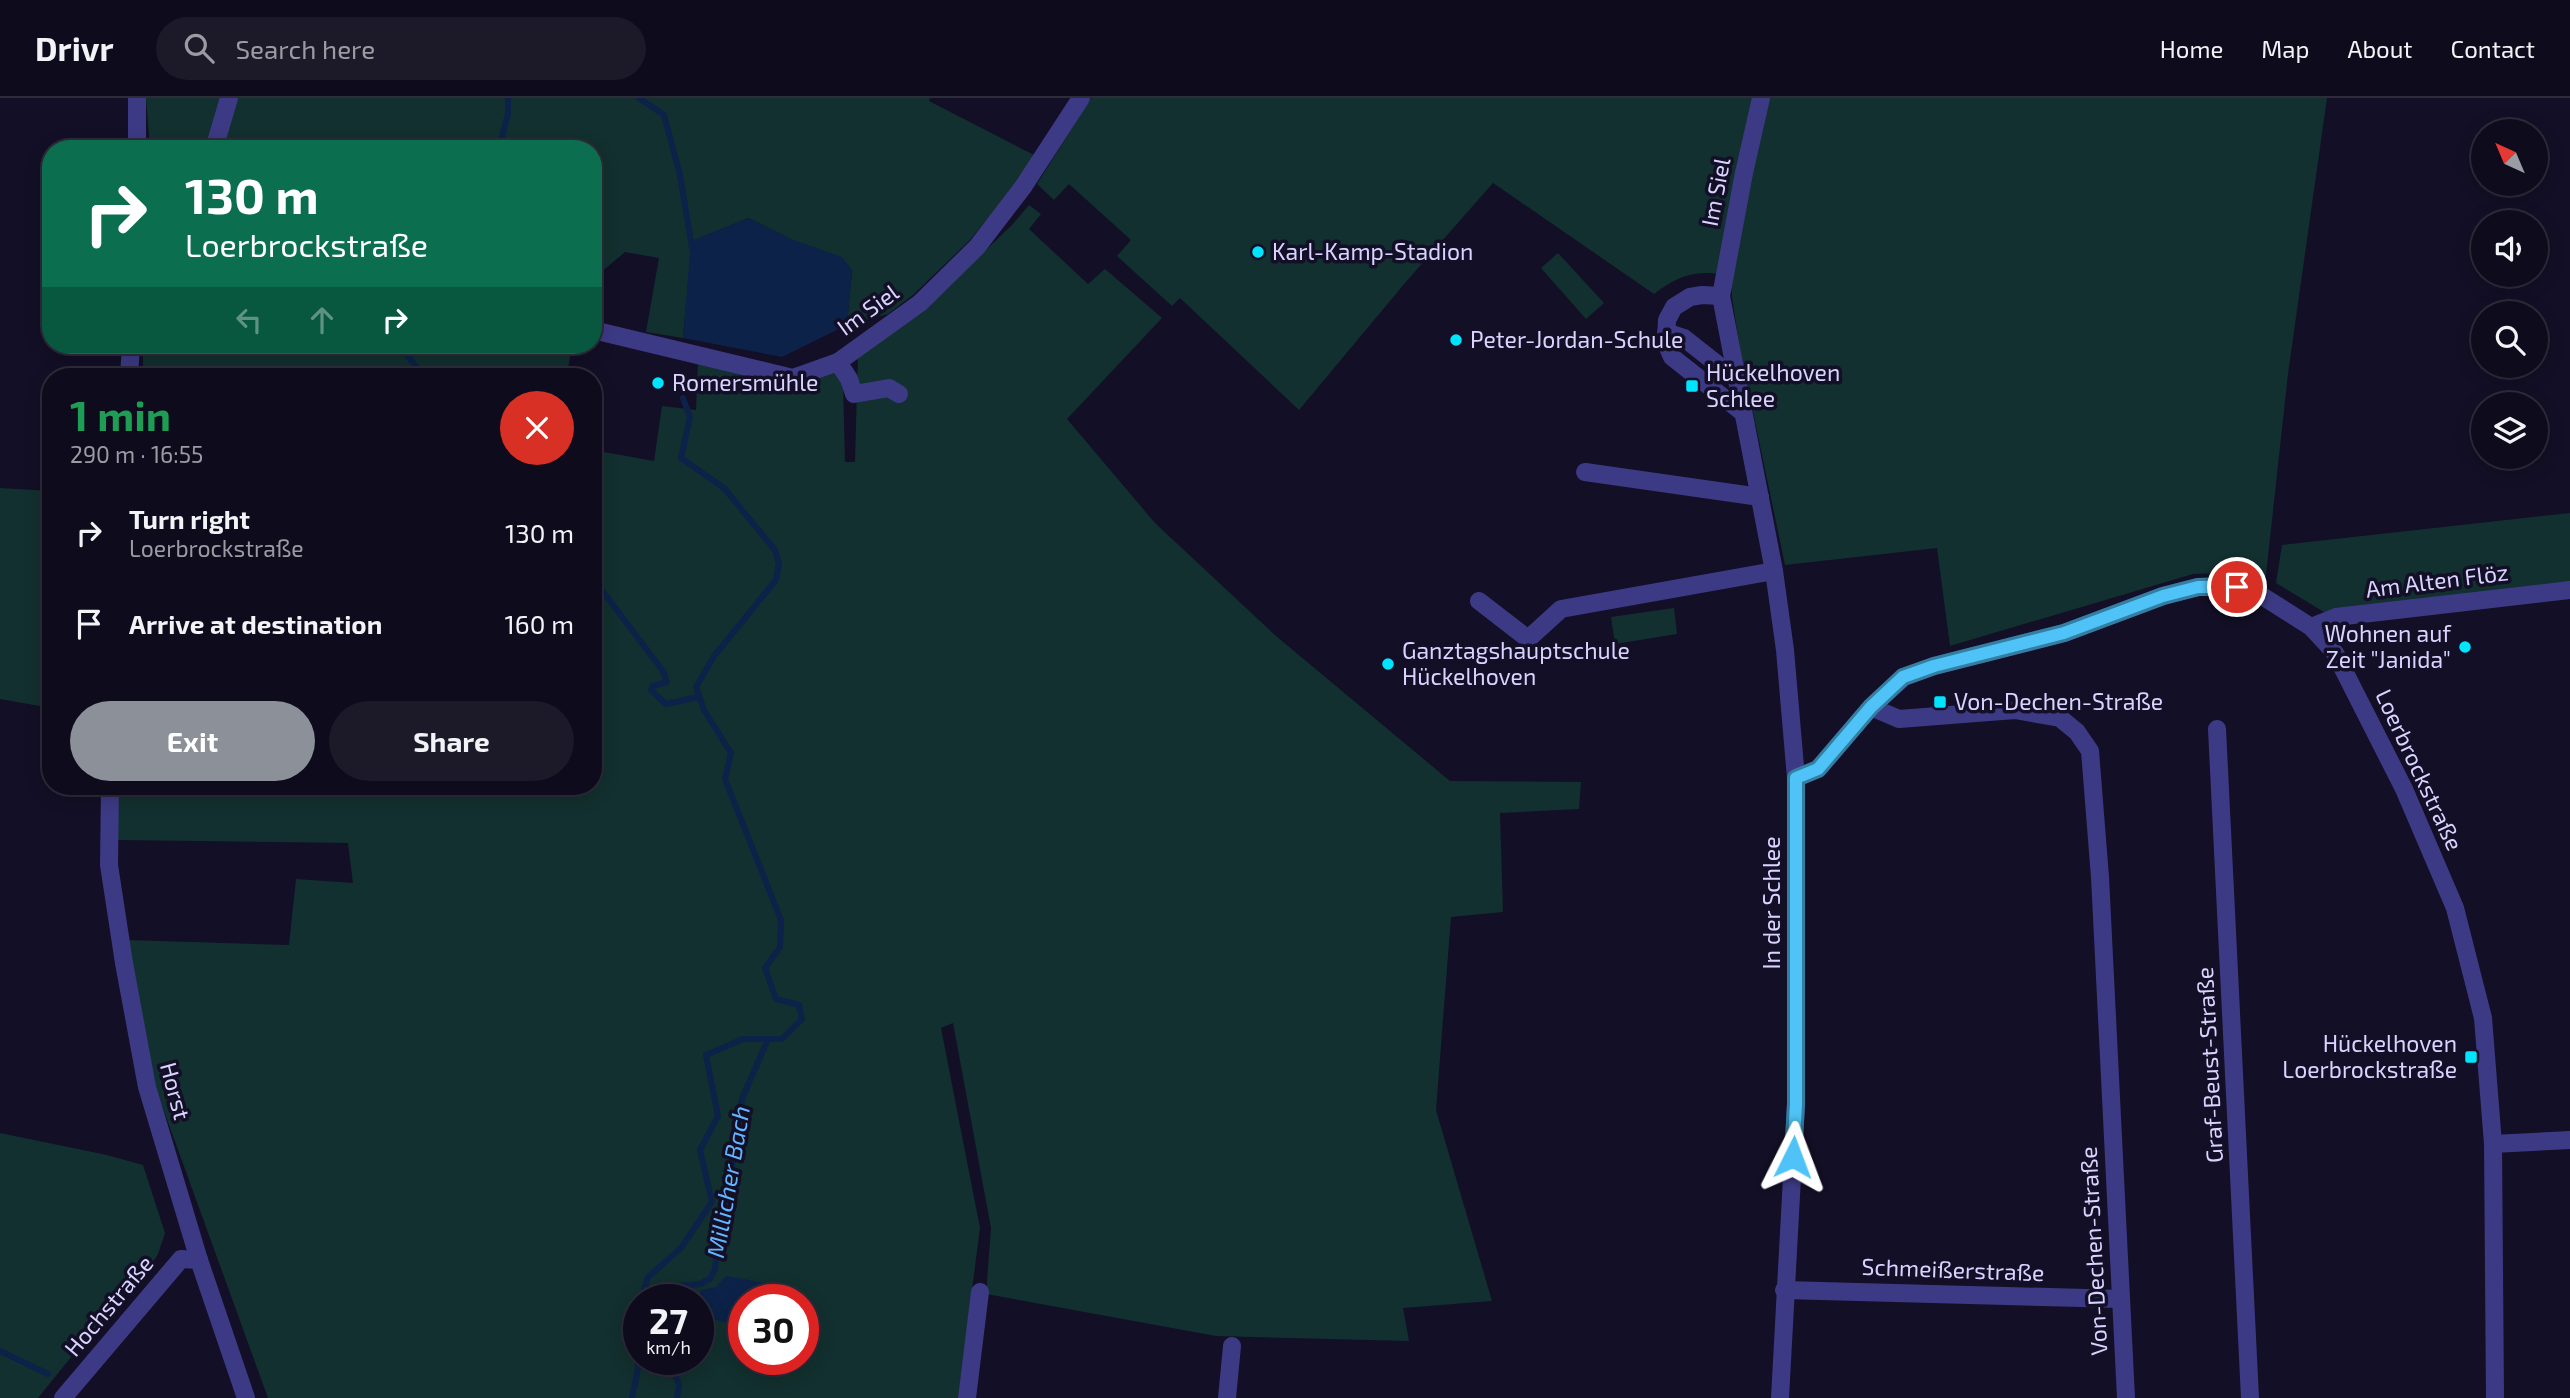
<!DOCTYPE html>
<meta charset="utf-8">
<style>
:root{--surface:#0e0b1c;--page:#1c1929;--text:#f1f3f6;--muted:#9b9ba3;--line:#2e2b3b;--accent:#8c9099}
body{margin:0;font-family:"Exo 2",sans-serif;background:var(--page);color:var(--text);height:100vh;display:flex;flex-direction:column;font-size:26px;white-space:nowrap}
*{box-sizing:border-box;margin:0}
p{font-size:23px;color:var(--muted)}
.icon{flex:none;width:38px;height:38px;fill:none;stroke:currentColor;stroke-width:2;stroke-linecap:round;stroke-linejoin:round}
.map{position:relative;flex:1;overflow:hidden}
.panel{position:absolute;left:42px;top:270px;width:560px;height:427px;display:flex;flex-direction:column;background:var(--surface);border-radius:28px;box-shadow:0 4px 18px #0003,0 0 0 2px var(--line)}
.panel>*{flex:none}
.banner{position:absolute;left:42px;top:42px;width:560px;height:214px;border-radius:28px;box-shadow:0 4px 18px #0003,0 0 0 2px var(--line);background:#0b6e4f;color:#fff;overflow:hidden}
.needle{width:46px;rotate:316deg}
.controls{position:absolute;left:2471px;top:21px;display:grid;gap:14px}
.controls a{display:grid;place-items:center;width:77px;height:77px;border-radius:50%;background:var(--surface);box-shadow:0 4px 18px #0003,0 0 0 2px var(--line);font-size:35px}
.speed{position:absolute;left:623px;top:1186px;display:flex;gap:14px;font-size:35px;font-weight:700;text-align:center}
.speed>*{display:grid;place-content:center;width:91px;height:91px;border-radius:50%;background:var(--surface);box-shadow:0 4px 18px #0003,0 0 0 2px var(--line);line-height:1}
.speed small{font-size:18px;font-weight:400}
.speed .limit{border:10px solid #d22;background:#fff;color:#111}
.pin{position:absolute;display:grid;place-items:center;width:60px;height:60px;color:#fff;margin:-30px;border:4px solid #fff;border-radius:50%;box-shadow:0 2px 7px #0007}
.me{position:absolute;width:77px;margin:-38px;rotate:3deg;stroke-linejoin:round;filter:drop-shadow(0 0 5px #0008)}
.turn{display:flex;align-items:center;gap:24px;height:147px;padding:0 28px;font-size:32px}
.turn .icon{width:91px;height:91px;stroke-width:2.5}
.turn b{display:block;font-size:49px;line-height:60px}
.lanes{display:flex;align-items:center;height:66px;padding:0 28px;background:#0003;justify-content:center;gap:35px;direction:ltr}
.lanes .off{opacity:.35}
.round{display:grid;place-items:center;flex:none;width:74px;height:74px;border-radius:37px;background:var(--page)}
.head{display:flex;align-items:center;justify-content:space-between;height:119px;padding:0 28px}
h1{font-size:42px;font-weight:700;line-height:52px;color:#1e9e55}
.cta{display:flex;gap:14px;margin-top:auto;padding:14px 28px}
.cta a{flex:1;height:80px;border-radius:42px;background:var(--accent);color:#fff;font-size:28px;font-weight:700;line-height:80px;text-align:center}
.cta a+a{background:var(--page);color:var(--text)}
ul{padding:0;list-style:none}
li{display:flex;align-items:center;gap:21px;height:91px;padding:0 28px}
li div{flex:1}
li b{display:block;font-size:26px}
li em{font-style:normal}
header{display:flex;align-items:center;gap:42px;box-sizing:border-box;height:98px;padding:0 35px;background:var(--surface);border-bottom:2px solid var(--line)}
header strong{font-size:33px}
nav{display:flex;gap:38px;margin-inline-start:auto;font-size:24px}
.search{width:490px;height:63px;background:var(--page);display:flex;align-items:center;gap:18px;box-sizing:border-box;padding:0 24px;border-radius:38px;color:var(--muted);font-size:26px}
.map>svg:first-child{display:block}
.green{fill:#12302f;fill-rule:evenodd}
.water{fill:#0c2248}
.lines{fill:none;stroke-linecap:round;stroke-linejoin:round}
.stream{stroke:#0c2248;stroke-width:6}
.minor{stroke:#3d3a85;stroke-width:18}
.route-casing{stroke:#337fa1;stroke-width:18}
.route{stroke:#4fc3f7;stroke-width:12}
.poi-dot{fill:#00e5ff;stroke:#130f26;stroke-width:2.5}
.labels{text-anchor:middle;stroke-width:7;stroke-linejoin:round;paint-order:stroke}
.street-label{font-size:23px;fill:#d9d4ff;stroke:#130f26}
.poi-label{font-size:23px;fill:#d9d4ff;stroke:#130f26;text-anchor:start}
.water-label{font-size:24px;font-style:italic;fill:#62b6ff;stroke:#130f26}
</style>
<header>
<strong>Drivr</strong>
<div class="search"><svg class="icon" aria-label="search" viewBox="0 0 24 24"><circle cx="10" cy="10" r="6"/><path d="M15 15l6 6"/></svg>Search here</div>
<nav><a>Home</a><a>Map</a><a>About</a><a>Contact</a></nav>
</header>
<div class="map">
<svg width="2570" height="1300" viewBox="0 0 2570 1300">
<rect width="100%" height="100%" fill="#130f26"/>
<g class="green">
<path d="M146,0H930L929,3L1034,57L1021,80L969,143L913,197L888,216L847,227L852,172L749,120L692,143L683,240L646,234L659,160L625,154L593,181V51H150Z"/>
<path d="M1091,0H2327L2288,276L2265,486L2221,475L2193,476L1950,548L1937,450L1785,467L1740,252L1732,199L1731,178C1699,171 1680,176 1654,196L1493,85L1405,185L1299,312L1180,200L1172,208L1117,158L1131,142L1069,86L1054,102L1037,86Z"/>
<path d="M1029,107L1041,116L1029,131L1088,186L1105,171L1162,220L1067,321L1155,425L1276,538L1450,683L1581,684L1579,711L1500,715L1503,814L1451,819L1436,1012L1492,1203L1403,1210L1409,1243L1216,1238L986,1196L991,1130L953,925L941,930L980,1130L958,1300H268L152,980L127,842L289,847L296,781L353,785L348,745L117,742L119,688H593V352L654,363L662,308L696,312L698,265L727,272H837L843,285L845,364H855L858,256L924,211L1012,127ZM639,1202H698V1262H639ZM744,1202H803V1262H744Z"/>
<path d="M1558,155L1604,205L1586,221L1541,170Z"/>
<path d="M143,247H572L567,278H143Z"/>
<path d="M0,390L51,393V610L0,601Z"/>
<path d="M2570,415V486L2327,516L2276,485L2282,447Z"/>
<path d="M1674,510L1677,536L1615,546L1611,519Z"/>
<path d="M0,1035L107,1057L143,1067L165,1135L158,1156L144,1178L80,1248L38,1300H0Z"/>
</g>
<g class="water">
<path d="M749,120L791,141L842,159L852,172L847,227L782,259L683,240L691,143Z"/>
<path d="M726,1178L777,1187L773,1202H744V1228L698,1218L697,1202L701,1192L716,1189Z"/>
</g>
<g class="lines">
<g class="stream">
<path d="M639,0L664,17L680,77L692,150"/>
<path d="M499,51L508,16V0"/>
<path d="M400,247L423,278"/>
<path d="M593,489L604,495L663,573L667,584L653,588L651,592L666,606L698,599"/>
<path d="M641,1202L648,1179L681,1150L712,1104L700,1052L718,1018L706,957L743,941H782L802,921L799,907L776,901L765,870L780,849L781,822L725,681L731,655L704,612L696,589L714,558L776,482L779,466L775,452L724,390L681,360L690,319L683,300"/>
<path d="M666,1202L677,1188L700,1186L710,1181L715,1171L720,1131L729,1111L730,1073L734,1060L742,1001L768,941"/>
<path d="M0,1253L48,1276"/>
<path d="M670,1262L679,1287L677,1300"/>
<path d="M632,1300L638,1270L635,1218L639,1208"/>
</g>
<g class="minor">
<path d="M1761,0L1744,75L1721,198L1774,473L1785,552L1796,680V1006L1780,1300"/>
<path d="M137,51V0"/>
<path d="M214,51L229,0"/>
<path d="M1721,198L1702,197L1690,199L1674,209L1667,222L1666,245L1672,259L1742,314"/>
<path d="M593,232L793,280L838,264L920,205L977,149L1023,89L1081,0"/>
<path d="M1666,234L1684,240L1736,281"/>
<path d="M838,264L849,281L854,296L889,290L899,296"/>
<path d="M129,278L131,247"/>
<path d="M1585,374L1760,399"/>
<path d="M1479,503L1528,541L1561,511L1774,473"/>
<path d="M2311,529L2336,519L2570,492"/>
<path d="M1871,609L1899,621L2015,612L2060,620L2077,634L2090,653L2100,779L2126,1300"/>
<path d="M2217,631L2250,1300"/>
<path d="M1796,680L1818,671L1871,609L1904,579L1934,568L2064,535L2163,498L2198,489L2223,487L2251,491L2311,529L2335,555L2404,691L2455,810L2483,920L2493,1046L2495,1300"/>
<path d="M110,688L109,767L124,865L147,989L199,1162L246,1300"/>
<path d="M2493,1046L2570,1042"/>
<path d="M1784,1192L2121,1201"/>
<path d="M63,1300L181,1161L199,1162"/>
<path d="M967,1300L980,1194"/>
<path d="M1227,1300L1232,1248"/>
</g>
</g>
<g class="lines">
<g class="route-casing">
<path id="route" d="M1793,1059L1796,1006V680L1818,671L1871,609L1903,579L1934,568L2064,535L2163,498L2198,489H2237"/>
</g>
<use href="#route" class="route"/>
</g>
<g class="poi-dot">
<circle cx="1258" cy="154" r="7"/>
<circle cx="1456" cy="242" r="7"/>
<circle cx="658" cy="285" r="7"/>
<rect x="1685" y="281" width="14" height="14" rx="3.5"/>
<circle cx="2465" cy="549" r="7"/>
<circle cx="1388" cy="566" r="7"/>
<rect x="1933" y="597" width="14" height="14" rx="3.5"/>
<rect x="2464" y="952" width="14" height="14" rx="3.5"/>
</g>
<g class="labels">
<g class="street-label">
<text transform="translate(1716 94) rotate(-79)" y="8">Im Siel</text>
<text transform="translate(868 212) rotate(-36)" y="8">Im Siel</text>
<text transform="translate(2437 483) rotate(-7)" y="8">Am Alten Flöz</text>
<text transform="translate(2419 672) rotate(65)" y="8">Loerbrockstraße</text>
<text transform="translate(1772 805) rotate(-90)" y="8">In der Schlee</text>
<text transform="translate(2210 967) rotate(-93)" y="8">Graf-Beust-Straße</text>
<text transform="translate(175 993) rotate(75)" y="8">Horst</text>
<text transform="translate(2094 1153) rotate(-93)" y="8">Von-Dechen-Straße</text>
<text transform="translate(1953 1172) rotate(2)" y="8">Schmeißerstraße</text>
<text transform="translate(109 1208) rotate(-50)" y="8">Hochstraße</text>
</g>
<g class="poi-label">
<text x="1272" y="162">Karl-Kamp-Stadion</text>
<text x="1470" y="250">Peter-Jordan-Schule</text>
<text x="1706" y="283">Hückelhoven<tspan x="1706" dy="26">Schlee</tspan></text>
<text x="672" y="293">Romersmühle</text>
<text x="2451" y="544" text-anchor="end">Wohnen auf<tspan x="2451" dy="26">Zeit "Janida"</tspan></text>
<text x="1402" y="561">Ganztagshauptschule<tspan x="1402" dy="26">Hückelhoven</tspan></text>
<text x="1954" y="612">Von-Dechen-Straße</text>
<text x="2457" y="954" text-anchor="end">Hückelhoven<tspan x="2457" dy="26">Loerbrockstraße</tspan></text>
</g>
<g class="water-label">
<text transform="translate(729 1084) rotate(-80)" y="8">Millicher Bach</text>
</g>
</g>
</svg>
<div class="controls">
<a><svg class="needle" viewBox="-14 -14 28 28"><path d="M0-13l5 13h-10z" fill="#e53935"/><path d="M0 13l5-13h-10z" fill="#9b9ba3"/></svg></a>
<a><svg class="icon" aria-label="sound" viewBox="0 0 24 24"><path d="M4 9h4l5-4v14l-5-4H4zM17 9q2 3 0 6"/></svg></a>
<a><svg class="icon" aria-label="search" viewBox="0 0 24 24"><circle cx="10" cy="10" r="6"/><path d="M15 15l6 6"/></svg></a>
<a><svg class="icon" aria-label="layers" viewBox="0 0 24 24"><path d="M12 4l9 5-9 5-9-5zM3 14l9 5 9-5"/></svg></a>
</div>
<div class="speed"><div>27<small>km/h</small></div><div class="limit">30</div></div>
<div class="pin" style="left:2237px;top:489px;background:#d93025"><svg class="icon" aria-label="arrive" viewBox="0 0 24 24"><path d="M6 21V4h12l-3 4 3 4H6"/></svg></div>
<svg class="me" style="left:1793px;top:1059px" viewBox="-20 -20 40 40"><path d="M0-17L14 15 0 8-14 15z" fill="#4fc3f7" stroke="#fff" stroke-width="4"/></svg>
<div class="banner">
<div class="turn"><svg class="icon" aria-label="right" viewBox="0 0 24 24"><path d="M7 20v-9h11M14 6l5 5-5 5"/></svg><div><b>130 m</b>Loerbrockstraße</div></div>
<div class="lanes"><svg class="icon off" aria-label="left" viewBox="0 0 24 24"><path d="M17 20v-9H6M10 6l-5 5 5 5"/></svg><svg class="icon off" aria-label="ahead" viewBox="0 0 24 24"><path d="M12 20V5M6 11l6-6 6 6"/></svg><svg class="icon" aria-label="right" viewBox="0 0 24 24"><path d="M7 20v-9h11M14 6l5 5-5 5"/></svg></div>
</div>
<section class="panel">
<div class="head"><div><h1>1 min</h1><p>290 m · 16:55</p></div><a class="round" style="background:#d93025;color:#fff"><svg class="icon" aria-label="close" viewBox="0 0 24 24"><path d="M6 6l12 12M18 6L6 18"/></svg></a></div>
<ul>
<li><svg class="icon" aria-label="right" viewBox="0 0 24 24"><path d="M7 20v-9h11M14 6l5 5-5 5"/></svg><div><b>Turn right</b><p>Loerbrockstraße</p></div><em>130 m</em></li>
<li><svg class="icon" aria-label="arrive" viewBox="0 0 24 24"><path d="M6 21V4h12l-3 4 3 4H6"/></svg><div><b>Arrive at destination</b></div><em>160 m</em></li>
</ul>
<div class="cta"><a>Exit</a><a>Share</a></div>
</section>
</div>
